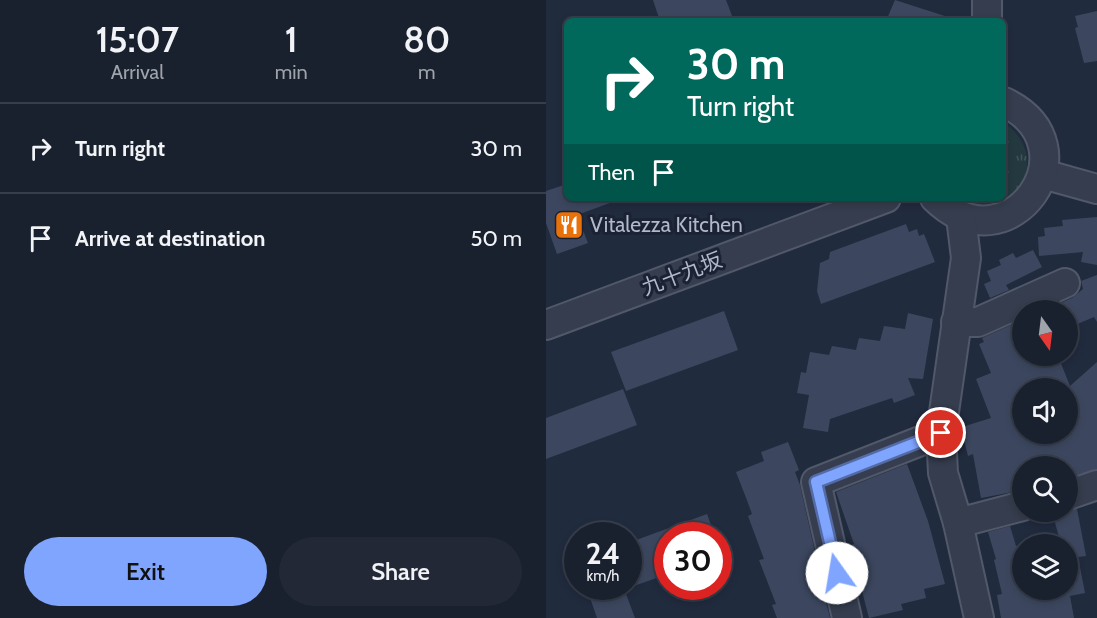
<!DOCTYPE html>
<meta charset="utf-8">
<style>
:root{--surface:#19202e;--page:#222836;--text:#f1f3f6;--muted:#9fa3aa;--line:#373e4a;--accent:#80a5ff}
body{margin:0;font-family:Cabin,"Noto Sans JP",sans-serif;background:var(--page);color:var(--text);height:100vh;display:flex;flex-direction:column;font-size:22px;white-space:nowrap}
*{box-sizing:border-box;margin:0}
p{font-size:20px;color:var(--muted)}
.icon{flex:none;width:33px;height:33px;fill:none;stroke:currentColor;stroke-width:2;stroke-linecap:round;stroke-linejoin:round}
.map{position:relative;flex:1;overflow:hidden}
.side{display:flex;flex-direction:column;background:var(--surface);width:546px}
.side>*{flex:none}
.banner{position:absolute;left:18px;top:18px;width:442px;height:183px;border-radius:9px;box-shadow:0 3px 9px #0003,0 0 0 2px var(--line);background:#00695c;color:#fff;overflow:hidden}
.needle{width:39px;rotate:166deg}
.buttons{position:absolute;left:466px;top:300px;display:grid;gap:12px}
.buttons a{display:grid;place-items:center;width:66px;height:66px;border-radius:50%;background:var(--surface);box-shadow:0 3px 9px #0003,0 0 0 2px var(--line);font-size:30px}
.speed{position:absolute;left:18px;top:522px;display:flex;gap:12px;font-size:30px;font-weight:700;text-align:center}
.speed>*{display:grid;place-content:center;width:78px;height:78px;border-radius:50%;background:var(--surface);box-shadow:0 3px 9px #0003,0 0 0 2px var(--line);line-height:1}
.speed small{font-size:15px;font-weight:400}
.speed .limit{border:9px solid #d22;background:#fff;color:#111}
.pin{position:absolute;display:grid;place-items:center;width:51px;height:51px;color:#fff;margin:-26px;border:3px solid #fff;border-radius:50%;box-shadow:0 2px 6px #0007}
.me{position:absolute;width:66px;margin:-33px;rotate:347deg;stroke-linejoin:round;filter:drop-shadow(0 0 4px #0008)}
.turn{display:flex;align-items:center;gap:21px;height:126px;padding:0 24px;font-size:27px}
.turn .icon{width:78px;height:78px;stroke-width:2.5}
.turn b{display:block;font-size:42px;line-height:51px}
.then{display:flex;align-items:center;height:57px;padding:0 24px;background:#0003;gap:12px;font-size:22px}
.eta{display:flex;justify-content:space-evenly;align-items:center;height:102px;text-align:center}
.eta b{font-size:36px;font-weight:600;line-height:42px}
.action{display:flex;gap:12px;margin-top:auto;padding:12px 24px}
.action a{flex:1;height:69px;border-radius:36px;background:var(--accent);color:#111;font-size:24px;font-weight:600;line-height:69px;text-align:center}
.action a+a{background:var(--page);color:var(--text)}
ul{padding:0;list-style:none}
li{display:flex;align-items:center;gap:18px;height:90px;padding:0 24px;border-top:2px solid var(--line)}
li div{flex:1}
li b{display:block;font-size:22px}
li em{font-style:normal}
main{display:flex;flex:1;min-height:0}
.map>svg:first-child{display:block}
.grass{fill:url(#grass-tufts)}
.building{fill:#3c475f;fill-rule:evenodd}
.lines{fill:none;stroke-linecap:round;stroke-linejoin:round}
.minor-casing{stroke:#505869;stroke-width:32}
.minor{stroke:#353d4e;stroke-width:28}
.route-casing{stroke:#536ba6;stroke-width:15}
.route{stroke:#80a5ff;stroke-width:10}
.labels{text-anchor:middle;stroke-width:6;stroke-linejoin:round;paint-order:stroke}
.poi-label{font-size:21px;fill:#b0b8ca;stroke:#1a2233;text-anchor:start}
.street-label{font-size:21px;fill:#b0b8ca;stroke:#1a2233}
</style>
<main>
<section class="side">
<div class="eta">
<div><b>15:07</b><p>Arrival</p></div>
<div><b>1</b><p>min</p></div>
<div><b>80</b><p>m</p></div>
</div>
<ul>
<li><svg class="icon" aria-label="right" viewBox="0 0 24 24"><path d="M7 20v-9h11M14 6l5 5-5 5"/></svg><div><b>Turn right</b></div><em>30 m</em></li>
<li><svg class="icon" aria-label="arrive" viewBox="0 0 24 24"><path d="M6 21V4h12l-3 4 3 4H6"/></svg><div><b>Arrive at destination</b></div><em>50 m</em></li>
</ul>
<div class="action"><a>Exit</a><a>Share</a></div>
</section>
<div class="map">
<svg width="551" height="618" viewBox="0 0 551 618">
<defs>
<pattern id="grass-tufts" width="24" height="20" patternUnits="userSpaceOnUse" patternTransform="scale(1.5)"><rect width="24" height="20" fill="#23393f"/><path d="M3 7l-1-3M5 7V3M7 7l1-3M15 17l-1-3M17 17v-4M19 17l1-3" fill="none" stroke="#405459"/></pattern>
</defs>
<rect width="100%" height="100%" fill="#212b3e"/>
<path class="grass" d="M458,123C512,160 461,230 412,198H458Z"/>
<g class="building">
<path d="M107,0H180L188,21H114Z"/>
<path d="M349,0L405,18L404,21H340Z"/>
<path d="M551,11V61L538,63L529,28L532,27L529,16Z"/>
<path d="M21,184V198H71L72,200L31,215L42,243L11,254L0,223V191Z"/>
<path d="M551,217V265L535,262L537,252L493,256L492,237L499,236L498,228L517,226L516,220Z"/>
<path d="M360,224L363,232L371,229L373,236L378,234L389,262L275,304L271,291L274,263L283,259L284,252Z"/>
<path d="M487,250L496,267L460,285L463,290L444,298L438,284L445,281L441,271L455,265L453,260L467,253L470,258Z"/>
<path d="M551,275V322L548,317L522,328V310H498L526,298L537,289L535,281Z"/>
<path d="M178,311L192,350L80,391L65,352Z"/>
<path d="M362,313L387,319L377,379L362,378L369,395L348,403L346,398L284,419L282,432L257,428L263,395L251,393L255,372L260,373L264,352L283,355L286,346L310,350L313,338L334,341L338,326L359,329Z"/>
<path d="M476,320L477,356H512L524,386L551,362V469L522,478V466H477V490L435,498L427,454L422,456L416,432H417L416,427L445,418L430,379L445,373L433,344L438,342L436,338ZM477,388H522V434H477Z"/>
<path d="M77,389L91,425L0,459V418Z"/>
<path d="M242,442L253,470L249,472L254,485L271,561L266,563L279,598L284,618H231L226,605L230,604L213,560L218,559L202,516L206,514L202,503L190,472L218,461L215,452Z"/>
<path d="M361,464L382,521L399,584L378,589L380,598L355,604L357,610L323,618L304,545L308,544L290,492Z"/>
<path d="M531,509L540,556L532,557L539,593L524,596L528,618H455L451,595L456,594L448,560L450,559L442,532L464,526L470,546L477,544V590H522V544H515L506,512Z"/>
<path d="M161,514L169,536H122V574L82,588V543Z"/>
<path d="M40,586H77L89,618H51Z"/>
</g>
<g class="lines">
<g class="minor-casing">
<g id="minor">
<path d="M441,21V0"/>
<path d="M497,174L551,189"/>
<path d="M389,198C464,271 551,146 458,102"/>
<path d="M415,217L420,258L395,433L397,473L412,523L433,618"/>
<path d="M410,322H432L519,283"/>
<path d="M0,325L340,198"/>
<path d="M522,495L551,485"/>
<path d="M412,523L477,506"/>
<path d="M301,618L270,482L395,433"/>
</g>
</g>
<use href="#minor" class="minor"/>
</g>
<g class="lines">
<g class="route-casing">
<path id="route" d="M291,573L270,482L395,433"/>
</g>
<use href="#route" class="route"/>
</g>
<defs>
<g id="restaurant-square" transform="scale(1.5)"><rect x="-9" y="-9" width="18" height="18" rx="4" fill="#e8710a" stroke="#1a2233"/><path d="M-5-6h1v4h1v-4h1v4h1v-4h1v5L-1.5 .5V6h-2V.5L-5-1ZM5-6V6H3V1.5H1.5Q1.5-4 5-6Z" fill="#fff"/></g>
</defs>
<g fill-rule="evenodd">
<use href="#restaurant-square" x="23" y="225"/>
</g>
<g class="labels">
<g class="poi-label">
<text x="44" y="232">Vitalezza Kitchen</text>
</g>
<g class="street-label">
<text transform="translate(136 274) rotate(-21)" y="7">九十九坂</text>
</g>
</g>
</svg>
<div class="buttons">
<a><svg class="needle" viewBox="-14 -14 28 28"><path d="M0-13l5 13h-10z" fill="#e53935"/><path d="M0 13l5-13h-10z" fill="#9fa3aa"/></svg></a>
<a><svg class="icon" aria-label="sound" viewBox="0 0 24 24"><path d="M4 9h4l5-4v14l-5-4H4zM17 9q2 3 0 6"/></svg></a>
<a><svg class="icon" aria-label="search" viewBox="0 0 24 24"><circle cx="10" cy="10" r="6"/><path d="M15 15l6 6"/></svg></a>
<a><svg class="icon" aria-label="layers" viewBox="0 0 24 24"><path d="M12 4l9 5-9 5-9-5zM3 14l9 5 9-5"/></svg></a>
</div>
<div class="speed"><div>24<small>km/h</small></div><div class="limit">30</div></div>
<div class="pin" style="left:395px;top:433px;background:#d93025"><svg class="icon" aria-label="arrive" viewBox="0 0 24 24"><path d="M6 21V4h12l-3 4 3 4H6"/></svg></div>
<svg class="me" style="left:291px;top:573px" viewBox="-20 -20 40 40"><circle r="19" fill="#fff"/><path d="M0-13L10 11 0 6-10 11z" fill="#80a5ff"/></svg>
<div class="banner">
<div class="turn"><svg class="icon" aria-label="right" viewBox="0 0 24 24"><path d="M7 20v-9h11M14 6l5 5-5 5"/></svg><div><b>30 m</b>Turn right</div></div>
<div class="then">Then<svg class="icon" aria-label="arrive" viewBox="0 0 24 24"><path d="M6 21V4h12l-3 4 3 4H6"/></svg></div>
</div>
</div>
</main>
